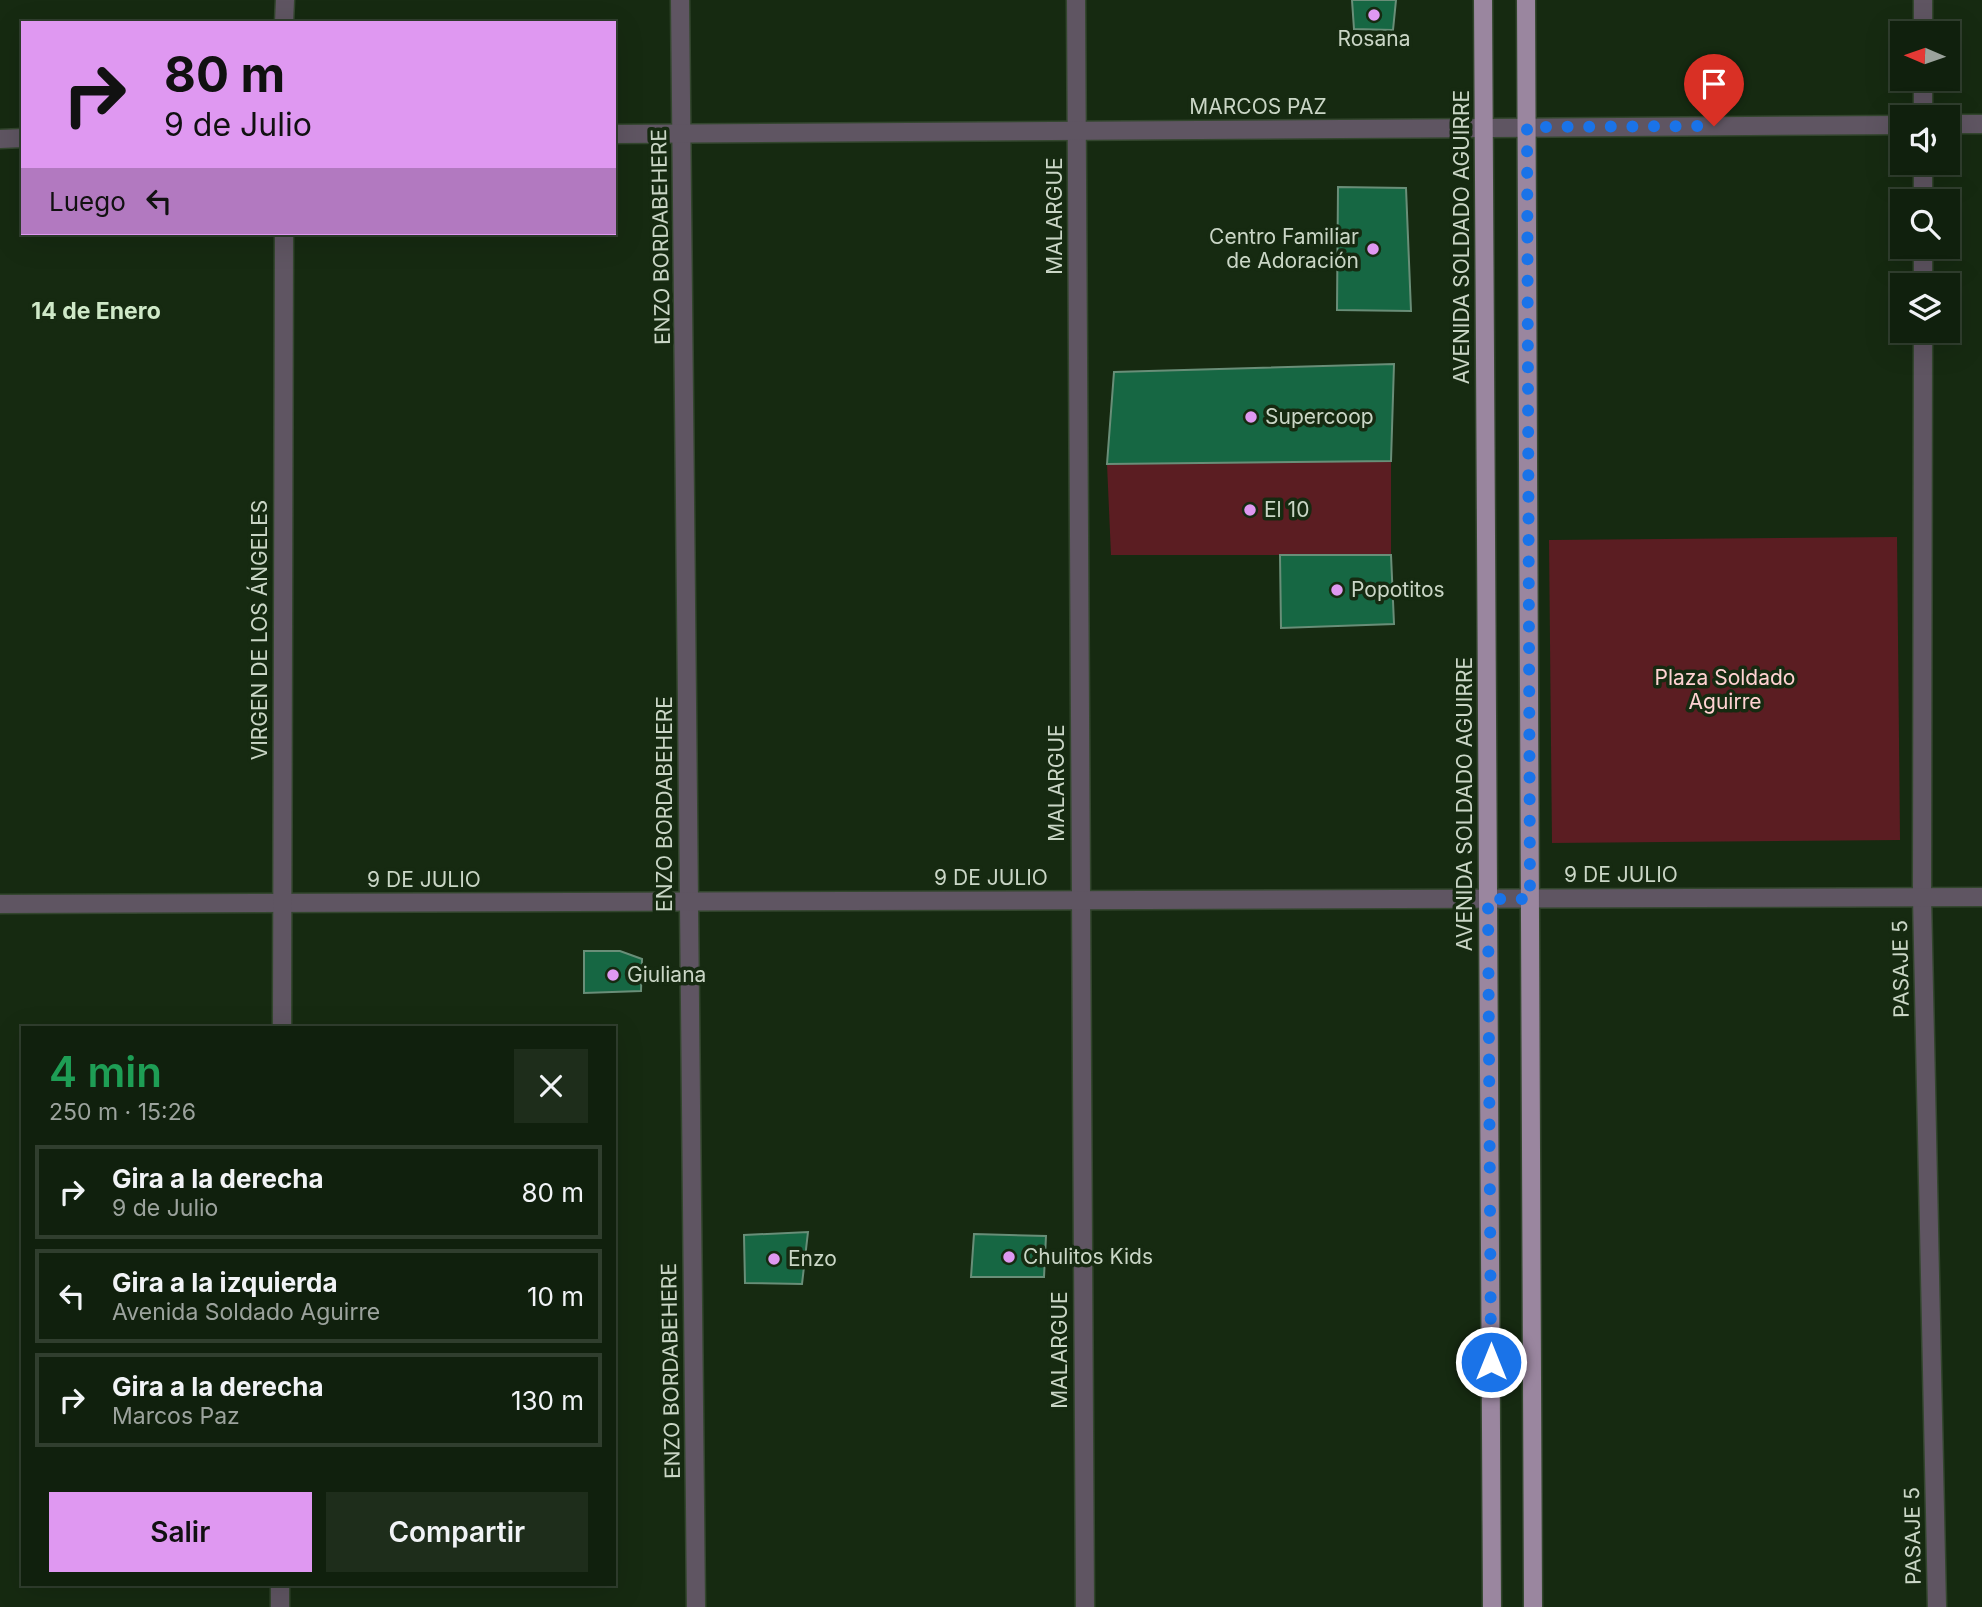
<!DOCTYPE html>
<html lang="es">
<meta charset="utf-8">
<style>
:root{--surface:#10200d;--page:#1e2d1b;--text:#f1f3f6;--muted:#9ca39d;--line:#303e2e;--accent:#df98f1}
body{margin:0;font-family:Inter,sans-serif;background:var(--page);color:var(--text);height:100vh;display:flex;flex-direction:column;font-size:26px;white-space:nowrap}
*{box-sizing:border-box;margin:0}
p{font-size:23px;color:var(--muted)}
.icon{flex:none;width:38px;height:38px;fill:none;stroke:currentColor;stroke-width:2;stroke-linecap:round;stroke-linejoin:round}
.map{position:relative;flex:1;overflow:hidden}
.side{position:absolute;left:21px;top:1026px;width:595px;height:560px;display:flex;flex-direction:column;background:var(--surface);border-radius:0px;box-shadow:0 7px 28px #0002,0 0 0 2px var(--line)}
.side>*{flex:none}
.hud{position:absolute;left:21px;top:21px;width:595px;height:214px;border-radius:0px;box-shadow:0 7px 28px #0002,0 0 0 2px var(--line);background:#df98f1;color:#111;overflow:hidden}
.needle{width:46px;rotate:272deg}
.fabs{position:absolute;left:1890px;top:21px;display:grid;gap:14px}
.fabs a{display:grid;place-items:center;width:70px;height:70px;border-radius:0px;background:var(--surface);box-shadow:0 7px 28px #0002,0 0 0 2px var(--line);font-size:35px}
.pin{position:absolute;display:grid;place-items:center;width:60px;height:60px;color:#fff;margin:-72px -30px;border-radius:50% 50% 50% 0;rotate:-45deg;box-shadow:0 0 7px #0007}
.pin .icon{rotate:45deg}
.me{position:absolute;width:77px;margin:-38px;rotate:0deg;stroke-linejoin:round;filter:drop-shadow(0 0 5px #0008)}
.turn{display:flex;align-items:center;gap:24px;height:147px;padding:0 28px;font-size:32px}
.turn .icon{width:91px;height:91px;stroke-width:2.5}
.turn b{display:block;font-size:49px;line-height:60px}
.then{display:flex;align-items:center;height:66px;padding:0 28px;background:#0003;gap:14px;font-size:26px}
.round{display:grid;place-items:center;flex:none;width:74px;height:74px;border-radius:0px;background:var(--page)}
.headline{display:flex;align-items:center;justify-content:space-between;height:119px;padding:0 28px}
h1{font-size:42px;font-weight:600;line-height:52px;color:#1e9e55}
.button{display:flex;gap:14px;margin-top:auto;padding:14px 28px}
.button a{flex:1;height:80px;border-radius:0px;background:var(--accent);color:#111;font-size:28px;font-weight:600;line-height:80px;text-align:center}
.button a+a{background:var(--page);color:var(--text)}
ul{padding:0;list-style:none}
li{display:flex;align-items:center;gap:21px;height:94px;margin:0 14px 10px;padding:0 14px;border:4px solid var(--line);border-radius:0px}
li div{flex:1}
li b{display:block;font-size:26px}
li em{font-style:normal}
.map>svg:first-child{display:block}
.green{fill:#5b1d22}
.building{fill:#166743;stroke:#698e78;stroke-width:2}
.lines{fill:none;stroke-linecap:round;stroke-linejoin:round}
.minor-casing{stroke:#33462e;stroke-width:21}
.major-casing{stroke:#33462e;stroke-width:21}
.minor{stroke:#5f5562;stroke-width:18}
.major{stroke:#9a869f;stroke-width:18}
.route{stroke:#1a73e8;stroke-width:12;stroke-dasharray:0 21.6}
.poi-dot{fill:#df98f1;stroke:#162a11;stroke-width:2.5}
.labels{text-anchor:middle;stroke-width:7;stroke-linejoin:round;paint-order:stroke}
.poi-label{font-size:21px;fill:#cad6c6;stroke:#162a11;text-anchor:start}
.street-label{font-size:21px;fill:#cad6c6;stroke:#162a11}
.park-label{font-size:21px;fill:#ffd2d2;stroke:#162a11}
.neighbourhood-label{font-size:23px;font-weight:bold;fill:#cfe9c8;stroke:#162a11}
</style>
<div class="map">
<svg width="1982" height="1607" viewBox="0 0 1982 1607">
<rect width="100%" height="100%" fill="#162a11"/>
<g class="green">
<path d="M1391,461V555H1111L1107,464Z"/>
<path d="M1897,537L1900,840L1552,843L1549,540Z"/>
</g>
<g class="building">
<path d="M1352,0H1396L1393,30L1354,29Z"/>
<path d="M1338,187L1406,188L1411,311L1337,310Z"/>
<path d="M1394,364L1391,461L1107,464L1114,372Z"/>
<path d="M1280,555H1391L1394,624L1281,628Z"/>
<path d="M584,951H620L642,959L641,991L584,993Z"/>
<path d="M808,1232L802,1284L745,1283L744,1235Z"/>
<path d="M974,1234L1046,1236L1044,1277H971Z"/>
</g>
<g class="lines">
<g class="minor-casing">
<g id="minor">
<path d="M680,0L696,1607"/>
<path d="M1076,0L1085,1607"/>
<path d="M284,23L285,0"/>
<path d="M1923,33V0"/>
<path d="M1923,117V79"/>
<path d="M1948,124H1982"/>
<path d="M614,134L1902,125"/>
<path d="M0,139L23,138"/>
<path d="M1923,201V163"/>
<path d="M1923,285V247"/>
<path d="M1923,331L1922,897L1937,1607"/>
<path d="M0,904L1982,897"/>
<path d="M282,1027L284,233"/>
<path d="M280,1607V1584"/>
</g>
</g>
<g class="major-casing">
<g id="major">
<path d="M1483,0L1492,1607"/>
<path d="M1526,0L1533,1607"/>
</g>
</g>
<use href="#minor" class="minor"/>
<use href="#major" class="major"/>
</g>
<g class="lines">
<path class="route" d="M1491,1362L1488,899H1530L1527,127L1714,126"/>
</g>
<g class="poi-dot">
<circle cx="1374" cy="15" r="7"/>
<circle cx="1373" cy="249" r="7"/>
<circle cx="1251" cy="417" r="7"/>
<circle cx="1250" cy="510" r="7"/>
<circle cx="1337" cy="590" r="7"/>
<circle cx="613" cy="975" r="7"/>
<circle cx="1009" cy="1257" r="7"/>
<circle cx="774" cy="1259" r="7"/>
</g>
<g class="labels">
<g class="poi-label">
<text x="1374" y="46" text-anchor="middle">Rosana</text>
<text x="1359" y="244" text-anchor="end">Centro Familiar<tspan x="1359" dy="24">de Adoración</tspan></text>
<text x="1265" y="424">Supercoop</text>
<text x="1264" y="517">El 10</text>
<text x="1351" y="597">Popotitos</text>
<text x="627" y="982">Giuliana</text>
<text x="1023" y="1264">Chulitos Kids</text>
<text x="788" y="1266">Enzo</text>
</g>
<g class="street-label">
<text x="1258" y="114">MARCOS PAZ</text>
<text transform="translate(1055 216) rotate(-90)" y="7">MALARGUE</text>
<text transform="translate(661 237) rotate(-91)" y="7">ENZO BORDABEHERE</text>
<text transform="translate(1462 237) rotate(-90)" y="7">AVENIDA SOLDADO AGUIRRE</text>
<text transform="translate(260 630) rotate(-90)" y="7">VIRGEN DE LOS ÁNGELES</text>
<text transform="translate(1057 783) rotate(-90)" y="7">MALARGUE</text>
<text transform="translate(665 804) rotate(-90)" y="7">ENZO BORDABEHERE</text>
<text transform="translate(1465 804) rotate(-90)" y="7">AVENIDA SOLDADO AGUIRRE</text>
<text x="1621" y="882">9 DE JULIO</text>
<text x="991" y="885">9 DE JULIO</text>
<text x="424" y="887">9 DE JULIO</text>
<text transform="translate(1901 969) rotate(-91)" y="7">PASAJE 5</text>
<text transform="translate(1060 1350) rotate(-90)" y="7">MALARGUE</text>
<text transform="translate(671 1371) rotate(-91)" y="7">ENZO BORDABEHERE</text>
<text transform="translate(1913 1536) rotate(-91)" y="7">PASAJE 5</text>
</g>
<g class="park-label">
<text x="1725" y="685">Plaza Soldado<tspan x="1725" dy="24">Aguirre</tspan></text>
</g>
<g class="neighbourhood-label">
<text x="96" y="319">14 de Enero</text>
</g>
</g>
</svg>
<div class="fabs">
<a><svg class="needle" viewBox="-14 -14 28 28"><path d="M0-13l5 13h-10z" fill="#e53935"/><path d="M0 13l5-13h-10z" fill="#9ca39d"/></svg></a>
<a><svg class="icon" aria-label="sound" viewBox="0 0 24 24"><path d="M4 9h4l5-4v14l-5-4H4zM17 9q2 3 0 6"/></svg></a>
<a><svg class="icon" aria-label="search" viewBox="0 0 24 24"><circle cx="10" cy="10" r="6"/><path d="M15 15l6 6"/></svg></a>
<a><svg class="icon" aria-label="layers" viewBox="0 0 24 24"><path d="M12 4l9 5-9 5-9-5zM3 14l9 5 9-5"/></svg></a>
</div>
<div class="pin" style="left:1714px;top:126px;background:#d93025"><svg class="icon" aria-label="arrive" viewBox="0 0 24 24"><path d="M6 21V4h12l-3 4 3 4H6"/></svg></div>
<svg class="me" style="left:1491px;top:1362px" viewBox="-20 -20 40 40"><circle r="17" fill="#1a73e8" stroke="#fff" stroke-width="3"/><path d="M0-11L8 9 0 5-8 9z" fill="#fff"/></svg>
<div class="hud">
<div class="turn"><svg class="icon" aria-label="right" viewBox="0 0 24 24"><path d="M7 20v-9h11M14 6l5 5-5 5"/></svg><div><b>80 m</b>9 de Julio</div></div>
<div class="then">Luego<svg class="icon" aria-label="left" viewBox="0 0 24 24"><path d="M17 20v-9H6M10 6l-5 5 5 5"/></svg></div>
</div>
<section class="side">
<div class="headline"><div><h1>4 min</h1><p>250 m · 15:26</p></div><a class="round"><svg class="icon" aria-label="close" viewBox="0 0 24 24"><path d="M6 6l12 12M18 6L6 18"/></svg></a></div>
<ul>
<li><svg class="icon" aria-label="right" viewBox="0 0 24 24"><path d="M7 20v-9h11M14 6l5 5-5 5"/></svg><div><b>Gira a la derecha</b><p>9 de Julio</p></div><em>80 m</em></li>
<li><svg class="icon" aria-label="left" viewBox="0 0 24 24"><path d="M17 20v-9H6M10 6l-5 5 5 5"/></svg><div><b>Gira a la izquierda</b><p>Avenida Soldado Aguirre</p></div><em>10 m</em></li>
<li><svg class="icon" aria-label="right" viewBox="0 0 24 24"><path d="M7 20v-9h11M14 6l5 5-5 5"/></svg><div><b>Gira a la derecha</b><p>Marcos Paz</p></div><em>130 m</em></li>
</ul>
<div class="button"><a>Salir</a><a>Compartir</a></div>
</section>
</div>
